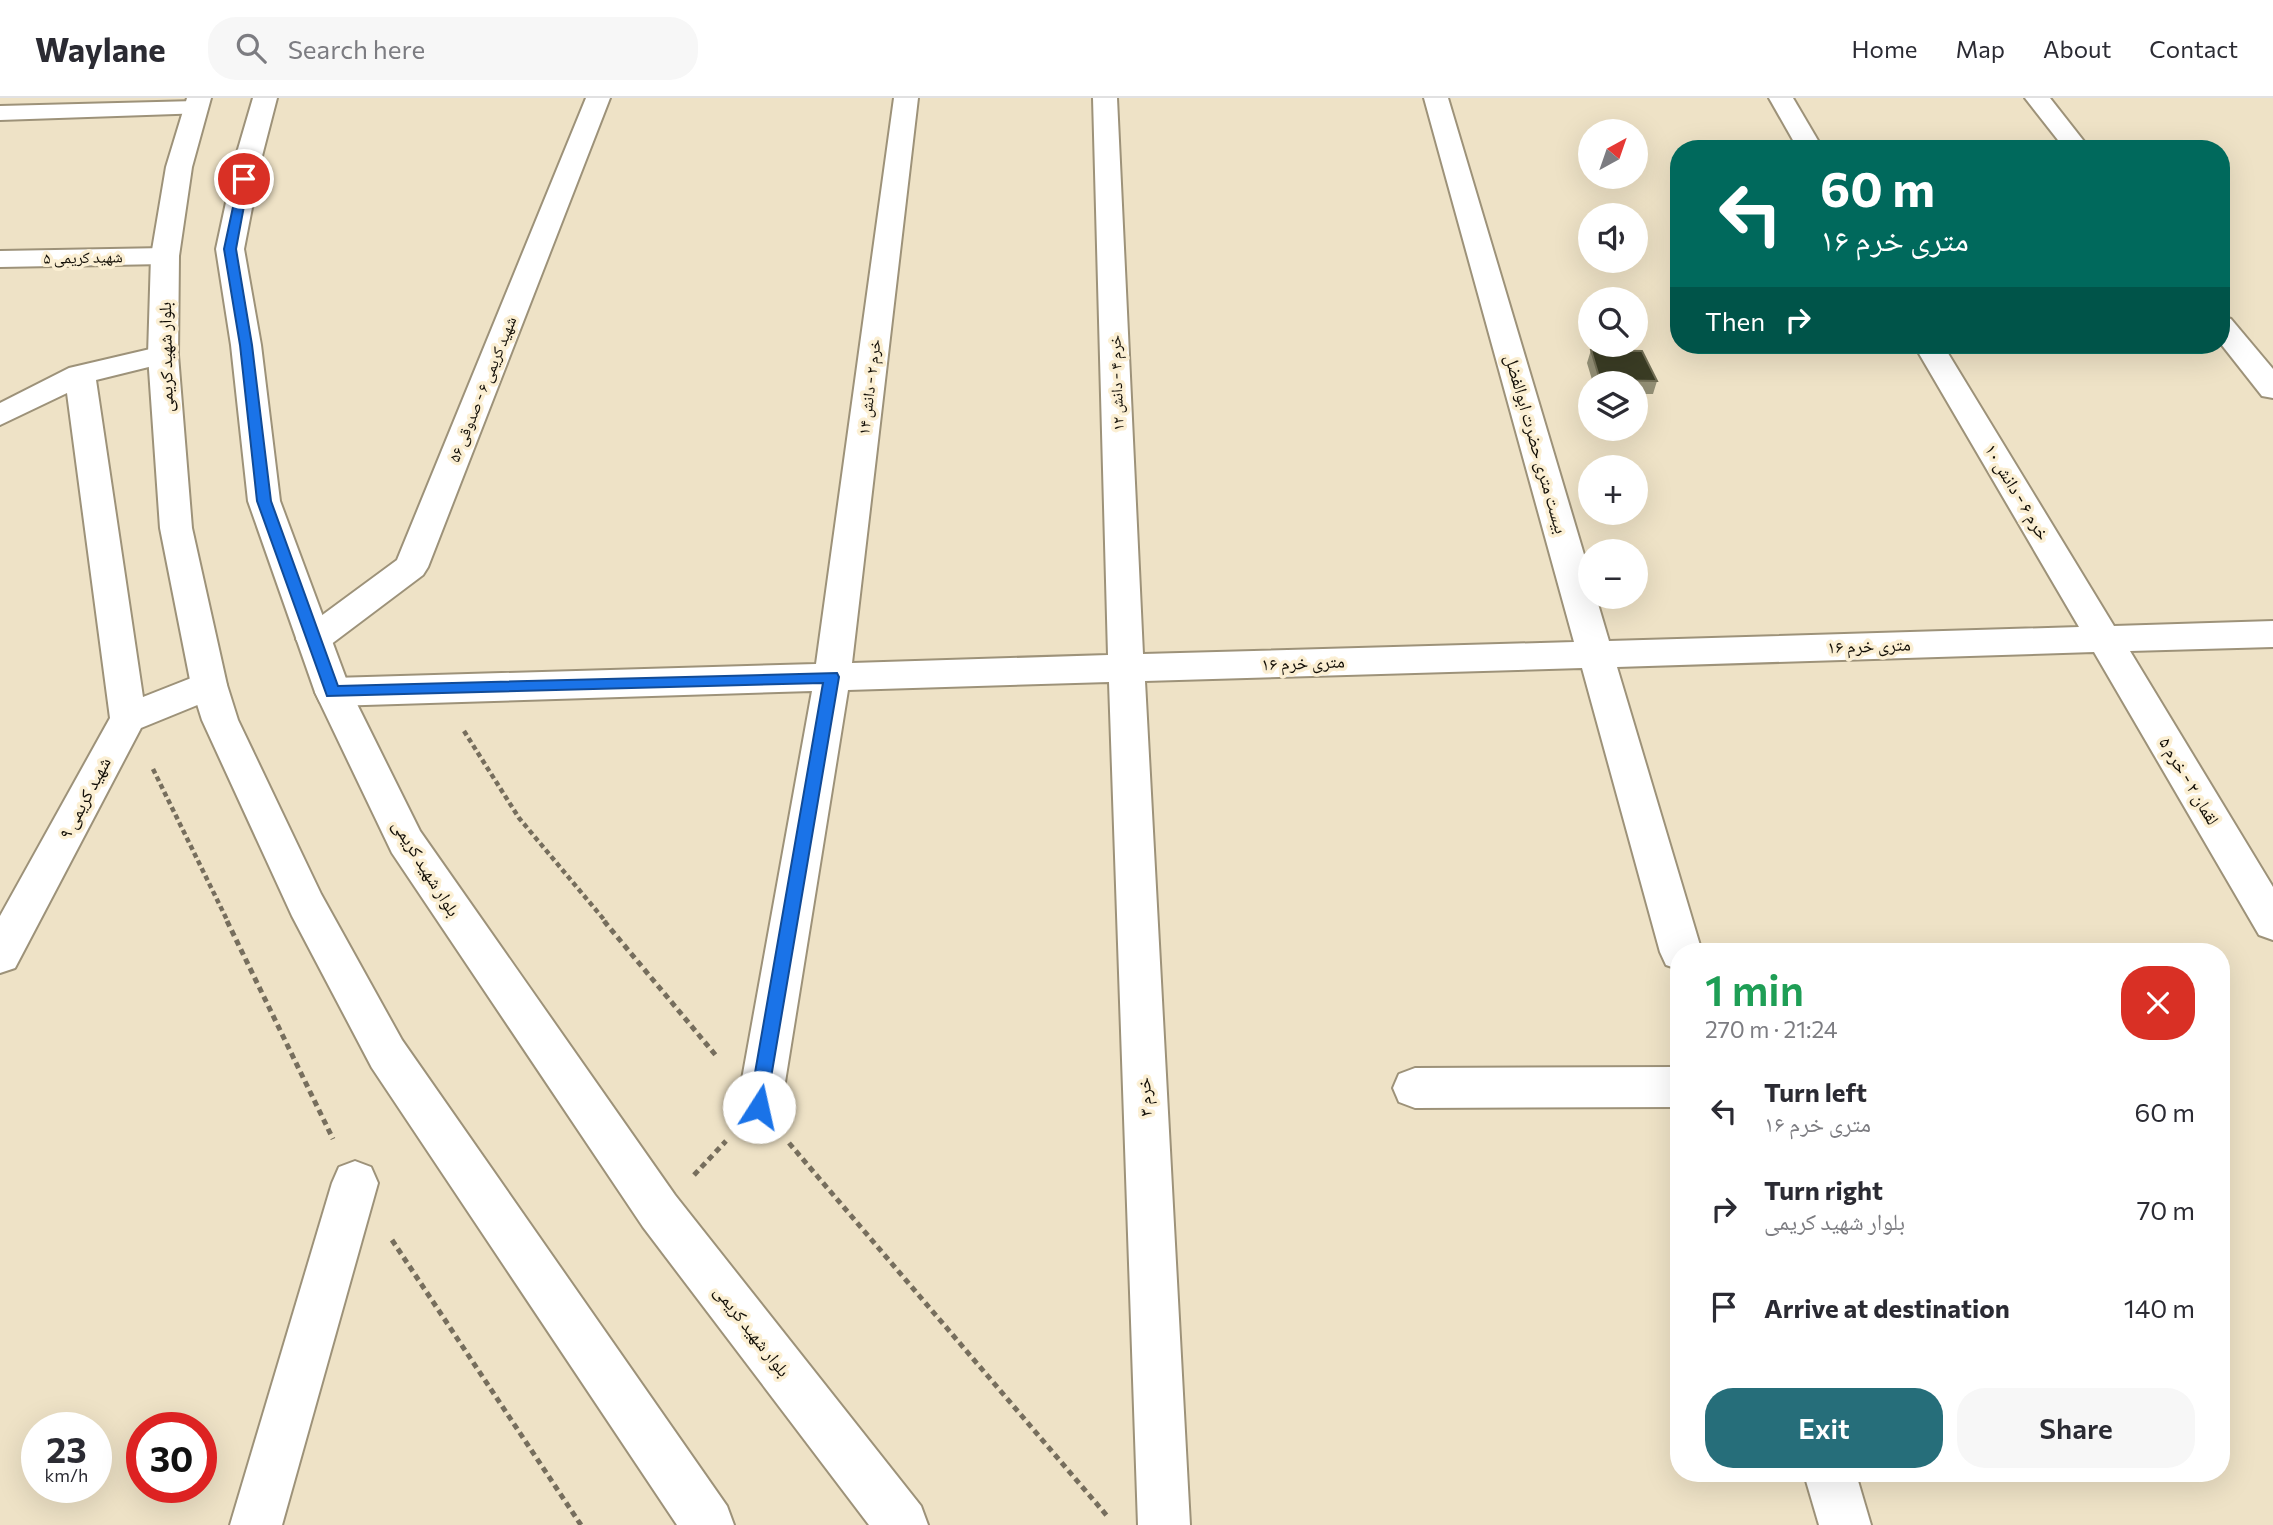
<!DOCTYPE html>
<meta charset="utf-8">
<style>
:root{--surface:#fff;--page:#f7f7f7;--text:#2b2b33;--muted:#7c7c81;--line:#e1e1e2;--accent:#266e7a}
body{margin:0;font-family:Commissioner,"Noto Naskh Arabic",sans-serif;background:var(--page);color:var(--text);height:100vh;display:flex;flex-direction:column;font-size:26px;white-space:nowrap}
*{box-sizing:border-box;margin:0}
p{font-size:23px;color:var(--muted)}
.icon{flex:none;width:38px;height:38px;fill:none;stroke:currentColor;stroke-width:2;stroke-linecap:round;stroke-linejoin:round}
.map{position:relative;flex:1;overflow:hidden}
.details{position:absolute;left:1670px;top:845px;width:560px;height:539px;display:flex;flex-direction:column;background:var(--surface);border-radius:28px;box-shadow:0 7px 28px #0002}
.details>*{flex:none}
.banner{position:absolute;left:1670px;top:42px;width:560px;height:214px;border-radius:28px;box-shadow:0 7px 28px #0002;background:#00695c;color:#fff;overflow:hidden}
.needle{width:46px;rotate:40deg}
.controls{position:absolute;left:1578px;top:21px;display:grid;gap:14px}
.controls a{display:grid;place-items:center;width:70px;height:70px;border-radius:50%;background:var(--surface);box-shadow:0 7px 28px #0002;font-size:35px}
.speed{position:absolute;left:21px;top:1314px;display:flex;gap:14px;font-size:35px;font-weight:700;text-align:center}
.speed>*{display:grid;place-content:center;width:91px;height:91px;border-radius:50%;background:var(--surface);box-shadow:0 7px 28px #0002;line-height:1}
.speed small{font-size:18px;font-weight:400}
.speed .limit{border:10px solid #d22;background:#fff;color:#111}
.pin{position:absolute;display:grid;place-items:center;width:60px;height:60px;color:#fff;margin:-30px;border:4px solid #fff;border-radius:50%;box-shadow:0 2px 7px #0007}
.me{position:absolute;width:77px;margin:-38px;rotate:10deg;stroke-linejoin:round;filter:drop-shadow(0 0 5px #0008)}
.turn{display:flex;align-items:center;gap:24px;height:147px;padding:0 35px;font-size:32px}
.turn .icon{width:91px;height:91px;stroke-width:2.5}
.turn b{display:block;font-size:49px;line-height:60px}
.then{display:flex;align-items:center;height:66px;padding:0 35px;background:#0003;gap:14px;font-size:26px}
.round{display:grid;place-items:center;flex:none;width:74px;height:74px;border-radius:28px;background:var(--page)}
.summary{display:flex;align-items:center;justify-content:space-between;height:119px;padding:0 35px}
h1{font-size:42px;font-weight:600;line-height:52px;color:#1e9e55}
.cta{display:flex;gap:14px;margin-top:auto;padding:14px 35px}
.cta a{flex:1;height:80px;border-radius:28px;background:var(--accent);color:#fff;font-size:28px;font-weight:600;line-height:80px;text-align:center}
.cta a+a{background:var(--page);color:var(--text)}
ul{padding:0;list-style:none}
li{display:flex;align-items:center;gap:21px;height:98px;padding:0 35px}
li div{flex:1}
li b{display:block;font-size:26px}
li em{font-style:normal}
header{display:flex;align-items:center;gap:42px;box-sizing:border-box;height:98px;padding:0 35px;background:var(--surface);border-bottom:2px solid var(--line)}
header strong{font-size:33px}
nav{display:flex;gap:38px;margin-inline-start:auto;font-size:24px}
.search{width:490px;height:63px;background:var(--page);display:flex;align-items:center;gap:18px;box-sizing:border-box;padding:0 24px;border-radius:28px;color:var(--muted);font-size:26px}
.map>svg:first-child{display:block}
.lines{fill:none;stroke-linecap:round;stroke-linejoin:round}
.minor-casing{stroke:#9d9279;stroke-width:4}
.major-casing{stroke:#9d9279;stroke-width:4}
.path-far1{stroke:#766e5d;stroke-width:4.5;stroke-dasharray:5 3.5;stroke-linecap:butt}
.path{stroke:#766e5d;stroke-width:5;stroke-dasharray:6 4.5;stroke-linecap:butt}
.minor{fill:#fff;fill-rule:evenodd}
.major{fill:#fff;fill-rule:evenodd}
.wall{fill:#949076}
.building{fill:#3b3d25;stroke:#716e55;stroke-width:2}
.route{fill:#1a73e8;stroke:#114b97;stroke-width:2}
.labels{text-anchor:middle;stroke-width:7;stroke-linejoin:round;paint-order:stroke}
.far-street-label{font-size:16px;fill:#110d05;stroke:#fbefd3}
.street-label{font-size:18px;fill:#110d05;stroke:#fbefd3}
</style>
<header>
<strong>Waylane</strong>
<div class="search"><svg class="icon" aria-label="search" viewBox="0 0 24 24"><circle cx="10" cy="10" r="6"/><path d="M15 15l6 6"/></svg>Search here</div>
<nav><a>Home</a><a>Map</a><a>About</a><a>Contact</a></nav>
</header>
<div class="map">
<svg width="2273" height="1427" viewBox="0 0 2273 1427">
<rect width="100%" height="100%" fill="#eee2c6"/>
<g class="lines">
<g class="minor-casing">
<g id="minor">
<path d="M586,0H610L428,469L423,477L326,550L314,554L302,550L296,541L302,532L397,462Z"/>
<path d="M894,0H918L852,565L1108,557L1093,0H1117L1143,556L1574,544L1424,0H1448L1591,480V499H1596L1609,543L2079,529L1914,247H1943L2114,528L2273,523V549L2130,553L2273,789V842L2259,837L2094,554L1617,569L1702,854H1678V871L1666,867L1660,854L1582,570L1145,583L1190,1427H1138L1109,584L848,592L781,1009L775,1024L759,1030L743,1024L737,1009L812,593L333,608L320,604L315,594L320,584L333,580L816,566Z"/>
<path d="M1769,0H1793L1823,51H1798Z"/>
<path d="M2025,0H2050L2090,51H2065Z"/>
<path d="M196,3L205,5L208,10L205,15L0,22V8Z"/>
<path d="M165,150L175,152L179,158L175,164L165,166L0,169V153Z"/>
<path d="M2221,218L2231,221L2273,271V300L2262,298L2221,246Z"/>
<path d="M163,248L173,251L178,257L173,263L96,282L143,599L209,573L222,577L227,587L222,597L141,630L15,870L0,875V818L110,620L67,295L0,327V305L69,270Z"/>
<path d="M1678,969V1009L1415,1010L1399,1004L1393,990L1399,976L1415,970Z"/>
<path d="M355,1063L371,1069L378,1085L282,1427H230L332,1085L339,1069Z"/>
<path d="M1804,1376H1856L1871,1427H1819Z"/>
</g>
</g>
<g class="major-casing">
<g id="major">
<path d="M187,0H211L192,69L179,158L178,257L192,430L227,587L238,622L321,796L402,942L727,1408L734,1427H677L372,970L292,818L202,622L191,587L160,430L148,257L151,158L166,69Z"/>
<path d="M253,0H277L262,58L244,151L261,247L280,403L351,594L420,733L675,1097L921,1408L928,1427H869L643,1129L392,755L315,594L248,403L231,247L216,151L236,58Z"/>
</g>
</g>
<g class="path-far1">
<path d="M464,633L519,720L606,824"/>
<path d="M153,671L228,824"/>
</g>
<g class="path">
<path d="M227,823L333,1041"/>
<path d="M604,823L718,960"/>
<path d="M789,1045L1108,1419"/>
<path d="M694,1077L726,1043"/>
<path d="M392,1142L581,1427"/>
</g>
<use href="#minor" class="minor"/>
<use href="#major" class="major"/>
</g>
<path class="wall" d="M1591,252L1657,283L1653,296H1636V285H1593L1587,265Z"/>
<path class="building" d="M1591,252L1642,253L1657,283L1600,282Z"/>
<path class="route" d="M244,78L249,81L236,151L252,247L271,403L338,588L837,575L839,579L765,1015L759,1018L752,1015L749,1009L823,585L327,598L257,403L240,247L224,151L239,81Z"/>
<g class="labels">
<g class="far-street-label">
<text transform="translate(83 159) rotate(-1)" y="6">شهید کریمی ۵</text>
<text transform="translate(1116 285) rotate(-92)" y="6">خرم ۴ - دانش ۱۲</text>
<text transform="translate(869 289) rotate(-83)" y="6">خرم ۲ - دانش ۱۴</text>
<text transform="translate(482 291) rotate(-68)" y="6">شهید کریمی ۶ - صدوقی ۵۶</text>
</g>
<g class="street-label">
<text transform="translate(166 259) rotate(-91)" y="6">بلوار شهید کریمی</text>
<text transform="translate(1536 346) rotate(74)" y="6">بیست متری حضرت ابوالفضل</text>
<text transform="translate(2017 394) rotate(59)" y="6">خرم ۶ - دانش ۱۰</text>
<text transform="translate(1869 548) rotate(-2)" y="6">۱۶ متری خرم</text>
<text transform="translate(1303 565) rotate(-2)" y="6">۱۶ متری خرم</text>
<text transform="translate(2189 683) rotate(59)" y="6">لقمان ۲ - خرم ۵</text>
<text transform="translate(85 700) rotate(-62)" y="6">شهید کریمی ۹</text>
<text transform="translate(426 770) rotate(58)" y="6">بلوار شهید کریمی</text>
<text transform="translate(1145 999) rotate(-93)" y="6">خرم ۳</text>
<text transform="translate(752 1233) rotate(52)" y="6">بلوار شهید کریمی</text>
</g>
</g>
</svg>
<div class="controls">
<a><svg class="needle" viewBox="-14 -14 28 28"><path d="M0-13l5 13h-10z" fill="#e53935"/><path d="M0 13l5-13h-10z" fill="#7c7c81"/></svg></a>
<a><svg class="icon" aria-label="sound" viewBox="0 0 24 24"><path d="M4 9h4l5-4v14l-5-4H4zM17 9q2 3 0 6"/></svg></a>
<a><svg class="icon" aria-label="search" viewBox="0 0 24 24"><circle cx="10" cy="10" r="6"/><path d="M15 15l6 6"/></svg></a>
<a><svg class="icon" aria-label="layers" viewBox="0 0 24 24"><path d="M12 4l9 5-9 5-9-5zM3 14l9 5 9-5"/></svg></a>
<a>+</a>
<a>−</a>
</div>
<div class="speed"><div>23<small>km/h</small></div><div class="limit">30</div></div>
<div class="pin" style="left:244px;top:81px;background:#d93025"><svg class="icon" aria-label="arrive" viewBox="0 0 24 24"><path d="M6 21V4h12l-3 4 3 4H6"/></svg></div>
<svg class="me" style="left:759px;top:1009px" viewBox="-20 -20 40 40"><circle r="19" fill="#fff"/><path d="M0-13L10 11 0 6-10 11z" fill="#1a73e8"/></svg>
<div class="banner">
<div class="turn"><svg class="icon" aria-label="left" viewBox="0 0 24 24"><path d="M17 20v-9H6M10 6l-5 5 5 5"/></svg><div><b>60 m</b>۱۶ متری خرم</div></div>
<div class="then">Then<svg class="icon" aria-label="right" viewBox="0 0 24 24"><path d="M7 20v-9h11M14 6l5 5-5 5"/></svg></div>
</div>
<section class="details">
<div class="summary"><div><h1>1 min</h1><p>270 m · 21:24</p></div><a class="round" style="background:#d93025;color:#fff"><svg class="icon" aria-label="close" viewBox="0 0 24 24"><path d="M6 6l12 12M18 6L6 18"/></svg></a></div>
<ul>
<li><svg class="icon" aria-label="left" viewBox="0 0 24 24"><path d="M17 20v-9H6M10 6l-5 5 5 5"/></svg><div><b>Turn left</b><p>۱۶ متری خرم</p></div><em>60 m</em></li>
<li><svg class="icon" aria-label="right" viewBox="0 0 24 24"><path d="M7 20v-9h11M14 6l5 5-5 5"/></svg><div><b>Turn right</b><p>بلوار شهید کریمی</p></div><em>70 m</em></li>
<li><svg class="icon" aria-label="arrive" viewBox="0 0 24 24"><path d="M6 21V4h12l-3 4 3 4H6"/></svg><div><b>Arrive at destination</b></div><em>140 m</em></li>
</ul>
<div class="cta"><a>Exit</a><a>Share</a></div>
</section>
</div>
